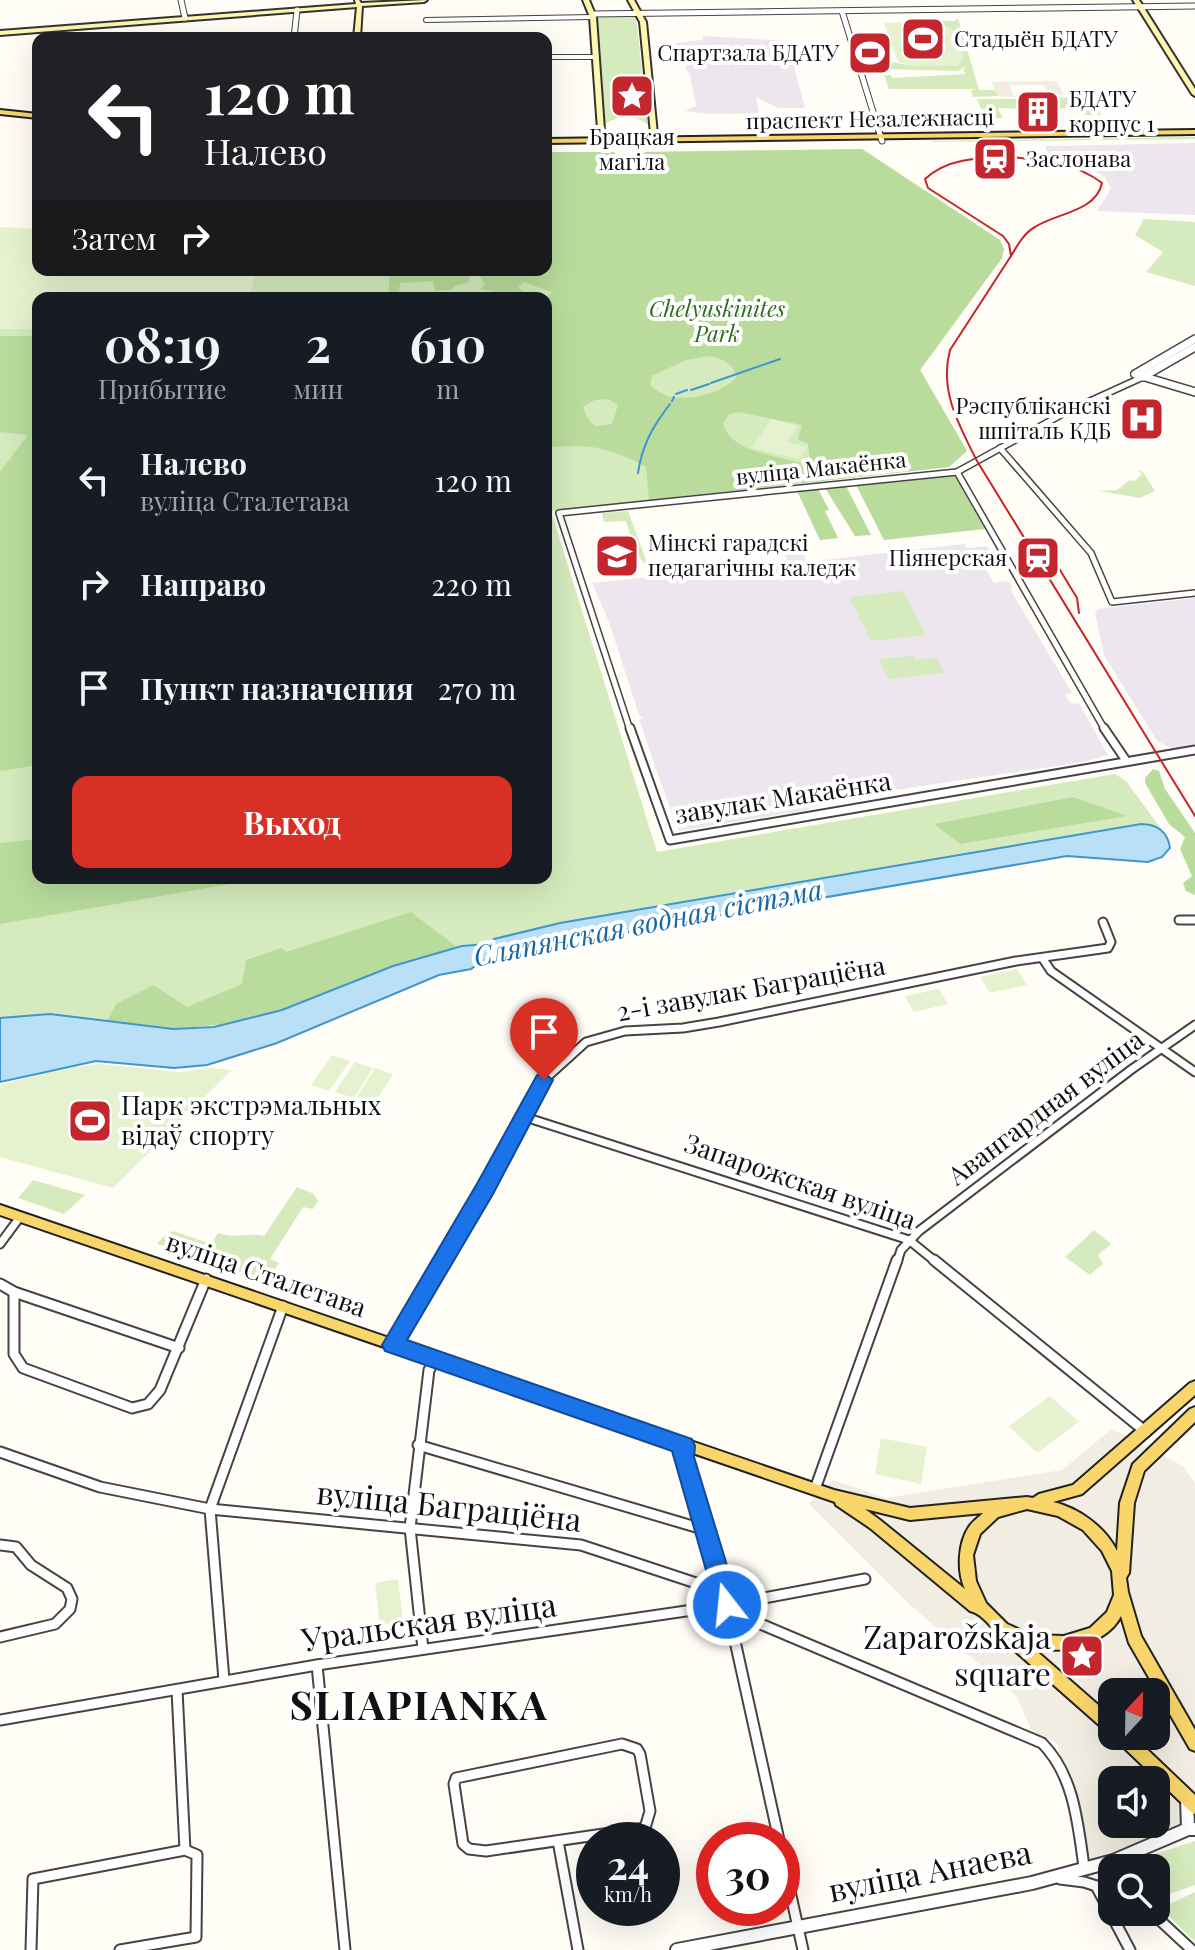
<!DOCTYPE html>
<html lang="ru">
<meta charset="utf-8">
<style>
:root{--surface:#171b24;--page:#242831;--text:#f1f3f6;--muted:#9ea1a6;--accent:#d93025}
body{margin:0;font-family:"Playfair Display",serif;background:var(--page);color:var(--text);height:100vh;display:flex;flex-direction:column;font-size:30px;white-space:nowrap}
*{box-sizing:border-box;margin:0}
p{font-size:26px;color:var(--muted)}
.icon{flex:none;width:44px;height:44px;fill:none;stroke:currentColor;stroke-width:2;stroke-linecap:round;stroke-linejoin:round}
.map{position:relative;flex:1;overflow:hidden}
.sheet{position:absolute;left:32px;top:292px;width:520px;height:592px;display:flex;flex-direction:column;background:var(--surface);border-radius:16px;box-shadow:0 8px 32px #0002}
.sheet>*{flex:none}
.hud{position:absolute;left:32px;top:32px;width:520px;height:244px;border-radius:16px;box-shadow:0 8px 32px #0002;background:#202124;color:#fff;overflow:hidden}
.needle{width:52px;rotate:22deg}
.buttons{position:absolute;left:1098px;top:1678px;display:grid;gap:16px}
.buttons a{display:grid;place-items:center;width:72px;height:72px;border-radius:16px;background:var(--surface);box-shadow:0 8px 32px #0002;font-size:40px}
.speed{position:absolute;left:576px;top:1822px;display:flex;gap:16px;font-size:40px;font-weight:700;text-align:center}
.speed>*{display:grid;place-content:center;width:104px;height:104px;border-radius:50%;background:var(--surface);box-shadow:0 8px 32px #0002;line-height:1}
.speed small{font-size:20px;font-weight:400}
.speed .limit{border:12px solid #d22;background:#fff;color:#111}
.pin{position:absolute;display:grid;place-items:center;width:68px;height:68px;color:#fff;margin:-82px -34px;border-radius:50% 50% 50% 0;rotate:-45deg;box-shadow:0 0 8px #0007}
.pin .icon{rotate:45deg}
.me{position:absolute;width:88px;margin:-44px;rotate:344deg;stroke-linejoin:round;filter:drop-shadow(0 0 6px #0008)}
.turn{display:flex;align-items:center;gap:28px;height:168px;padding:0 40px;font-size:36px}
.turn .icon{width:104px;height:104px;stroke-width:2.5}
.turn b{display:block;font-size:56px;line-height:68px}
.then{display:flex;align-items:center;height:76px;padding:0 40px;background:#0003;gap:16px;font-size:30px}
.eta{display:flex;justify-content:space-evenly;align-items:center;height:136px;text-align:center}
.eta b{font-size:48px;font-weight:700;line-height:56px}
.button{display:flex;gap:16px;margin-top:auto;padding:16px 40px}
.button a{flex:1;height:92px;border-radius:16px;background:var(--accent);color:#fff;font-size:32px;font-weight:700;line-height:92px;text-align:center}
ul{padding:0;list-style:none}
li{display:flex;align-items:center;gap:24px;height:104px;padding:0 40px}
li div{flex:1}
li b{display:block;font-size:30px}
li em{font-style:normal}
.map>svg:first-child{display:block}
.industrial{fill:#eee6ef}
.green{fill:#d5ebbd}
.forest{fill:#b9dc9c;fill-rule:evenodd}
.pitch{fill:#e6f2cf}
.plaza{fill:#f1ede2;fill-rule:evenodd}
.water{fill:#b9e0f7;stroke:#3f96cf;stroke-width:2}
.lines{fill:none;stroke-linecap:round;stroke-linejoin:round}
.stream{stroke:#3f96cf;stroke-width:2}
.minor-far3-casing{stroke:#444;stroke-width:6}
.minor-far2-casing{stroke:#444;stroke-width:8}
.minor-far1-casing{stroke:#444;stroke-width:11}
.minor-casing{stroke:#444;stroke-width:13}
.tertiary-far2-casing{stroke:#444;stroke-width:7}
.tertiary-far1-casing{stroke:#444;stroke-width:10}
.tertiary-casing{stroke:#444;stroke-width:16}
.secondary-casing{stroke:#333;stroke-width:4}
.primary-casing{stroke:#222;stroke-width:4}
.minor-far3{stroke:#fff;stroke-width:4}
.minor-far2{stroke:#fff;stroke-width:5}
.minor-far1{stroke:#fff;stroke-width:7}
.minor{stroke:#fff;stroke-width:9}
.tertiary-far2{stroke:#fff;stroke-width:5}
.tertiary-far1{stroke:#fff;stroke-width:7}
.tertiary{stroke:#fff;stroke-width:12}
.secondary{fill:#fff6b0;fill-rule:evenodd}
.primary{fill:#f9d66b;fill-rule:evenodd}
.rail{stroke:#c4262e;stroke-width:2}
.route{fill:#1a73e8;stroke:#114b97;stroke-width:2}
.labels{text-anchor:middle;stroke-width:8;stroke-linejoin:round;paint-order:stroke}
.far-poi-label{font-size:22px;fill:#111;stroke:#fff;text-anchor:start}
.far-street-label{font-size:22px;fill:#111;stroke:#fff}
.far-park-label{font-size:22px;font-style:italic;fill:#2f6b1f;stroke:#fff}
.street-label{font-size:26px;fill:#111;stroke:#fff}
.poi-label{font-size:26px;fill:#111;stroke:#fff;text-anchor:start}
.water-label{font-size:28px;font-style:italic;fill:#1768a6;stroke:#fff}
.near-street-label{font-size:32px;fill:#111;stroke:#fff}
.near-poi-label{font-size:32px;fill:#111;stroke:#fff;text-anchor:end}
.near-district-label{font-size:40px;font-weight:bold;letter-spacing:2px;fill:#111;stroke:#fff}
</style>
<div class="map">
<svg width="1195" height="1950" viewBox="0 0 1195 1950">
<rect width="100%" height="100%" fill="#fffdf5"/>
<g class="industrial">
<path d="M703,36L822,43L824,55L797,56L792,59L805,108H778L756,97L759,113L710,114L684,111L696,106L690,75L686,69L687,56L677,52L675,43L703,40Z"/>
<path d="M1195,143V215L1097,211L1111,189L1105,177L1085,165L1049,156L1045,146Z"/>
<path d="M964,544L967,548L987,546L999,566L985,568L994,583L1009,581L1013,588L1010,589L1072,693L1065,694L1069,701L1072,704L1079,703L1108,755L1083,762L807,803L809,810L679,831L655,767L639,719L643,718L639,715L609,622L592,583L788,562L785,554L802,552L807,562Z"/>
<path d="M1195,598V744L1173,749L1157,741L1104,655L1095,613L1098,609Z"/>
</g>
<g class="green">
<path d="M596,17H636L648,125C635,114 617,115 604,125Z"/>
<path d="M958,18L979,90H996L998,96L973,97L971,90L978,89H889L884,75H891L892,78L966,74L963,71L965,67L958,71L886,69L884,61L916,66L953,30L935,23L904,20L955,21Z"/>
<path d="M1092,97L1101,115H1079L1075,108L1045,109L1040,98Z"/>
<path d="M977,99H1024L1028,109L998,108L1003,118H989L986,110L981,109Z"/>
<path d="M1195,137V139L932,142V141Z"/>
<path d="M862,149L1000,240L1004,249L1002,258L920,370L967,451L949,467L551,511L657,852L1115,774L1126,781L1162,830L1155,826L1141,824L560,923L494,939L488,944L462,946L156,1027L50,1014L0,1018V329L38,328V878H546V298H248L257,270H546V152H614L615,154L641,156L645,152Z"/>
<path d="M1144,219L1195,222V286L1146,272L1163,252L1135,235Z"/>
<path d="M1138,470L1142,471L1155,491L1140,498L1099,491L1117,490L1130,480L1135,481L1142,474Z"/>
<path d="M628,511L650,571L631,546L619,539L631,538L626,521L604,522L602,513Z"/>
<path d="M903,591L926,635L871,641L849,597Z"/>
<path d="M913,656L916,660L937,658L944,673L888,679L879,659Z"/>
<path d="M33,1180L85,1195L64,1214L18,1198Z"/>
<path d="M297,1187L314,1194L318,1201L313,1209L303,1207L270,1259L279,1263L267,1281L157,1244L165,1235L173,1231L211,1244L218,1233C235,1239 248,1232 264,1236Z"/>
<path d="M1094,1230L1111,1244L1098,1255L1103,1264L1090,1275L1065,1257Z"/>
<path d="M1195,1841V1885L1156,1899V1868H1142L1140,1859Z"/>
<path d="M1195,1892V1942L1161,1908Z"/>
</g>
<g class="forest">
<path d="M862,149L1000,240L1004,249L1002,258L920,370L967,451L949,467L649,500L646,467C609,447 588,443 546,448V298L552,292L524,282L518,287L530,298H501L495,292L480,289L485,284L478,274L471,273L468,283L455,286L451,290L435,291L433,281L400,283L399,291L409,296L472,298H388L390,270H546V152H614C621,161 638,159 645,152ZM709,356C721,358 734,363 736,377C724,393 687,402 667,396C662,394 655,389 650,386L652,376L686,360ZM608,399L618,405L612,424L596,426L589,421L583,407L595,400ZM739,412L802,425L798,439L808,444L810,458L802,463L796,462C771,454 731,452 723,423L729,414Z"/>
<path d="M0,336H38V765L0,771V472L28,435L0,432Z"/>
<path d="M954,475L985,529L884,540L856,485Z"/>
<path d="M846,486L871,535L855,536L825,488Z"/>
<path d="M818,489L829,510L825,511L838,538L820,540L797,491Z"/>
<path d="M1153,769L1159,771L1165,789L1195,833V895L1186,891L1183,883L1192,876L1180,849L1185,837L1169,824L1145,783V778Z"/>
<path d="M1073,797L1127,816L960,844L934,824Z"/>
<path d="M38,839V878H264L0,924V843Z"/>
<path d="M411,912L457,947L375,973L282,1010L227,1024L173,1029L107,1021L116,1004L153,985L187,1007L242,984L246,960L281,948L286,952Z"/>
</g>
<g class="pitch">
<path d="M926,22L953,30L964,57L958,66H916L898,62L884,23Z"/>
<path d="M0,227L38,229V270H257L248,298H38V328L0,329Z"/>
<path d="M771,419L799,426L786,442L807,447L798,459L752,448Z"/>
<path d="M1017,969L1027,985L990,993L980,977Z"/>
<path d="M939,989L948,1004L914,1012L905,996Z"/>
<path d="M332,1055L350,1061L329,1091L311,1085Z"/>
<path d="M355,1062L373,1068L354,1098L335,1092Z"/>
<path d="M98,1064L179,1072L211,1068L232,1070L113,1188L0,1157V1085L50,1071Z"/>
<path d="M375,1068L393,1074L374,1104L355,1099Z"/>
<path d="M1050,1396L1079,1422L1037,1453L1009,1426Z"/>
<path d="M881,1438L927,1447L921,1484L875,1474Z"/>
<path d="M398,1579L403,1621L380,1625L375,1583Z"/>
</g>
<g class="plaza">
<path d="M1057,81L1064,95L1050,96L1044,85H1010L1014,97L998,96L991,82Z"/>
<path d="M1112,1429L1183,1466L1195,1483V1825L1176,1826L1152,1838L1090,1859L1057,1743L1033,1733L1016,1696L910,1605L809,1504L833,1480L886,1498L1062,1470ZM1112,1692H1156V1736H1112ZM1112,1780H1156V1824H1112Z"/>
</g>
<path class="water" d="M1141,824C1157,824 1168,832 1170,848L1162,857L1148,862L1067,856L634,930L590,946L502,962L493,959L482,961L471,969L439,975L277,1043L207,1065L174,1068L96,1061L0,1082V1018L50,1014L173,1029L214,1027L282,1010L393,966L462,946L488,944L494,939L560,923Z"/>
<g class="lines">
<g class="stream">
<path d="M711,383L780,359"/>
<path d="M691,390L709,384"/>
<path d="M676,394L687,390"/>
<path d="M672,401L674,397"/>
<path d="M638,473C642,445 653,426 670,404"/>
</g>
<g class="minor-far3-casing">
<g id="minor-far3">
<path d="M426,20L593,17"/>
<path d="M546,57H595"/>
</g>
</g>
<g class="minor-far2-casing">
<g id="minor-far2">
<path d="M1000,448L1091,553L1112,602L1195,593"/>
<path d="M957,472L1105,730"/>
<path d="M630,730L559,513L957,472L1068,411L1143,377"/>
</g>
</g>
<g class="minor-far1-casing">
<g id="minor-far1">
<path d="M630,728L670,840L1195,750"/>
<path d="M1104,728L1125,759"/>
<path d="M1179,920H1195"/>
<path d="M1043,959L1051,971L1195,1072"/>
<path d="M525,1117L909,1240L936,1262"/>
<path d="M0,1244L20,1217"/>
<path d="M442,1262L544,1080L586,1042L625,1031L683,1028L719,1022L1016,961L1108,948L1111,942L1103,922"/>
<path d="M897,1262L901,1250L919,1231L1132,1069L1195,1025"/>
</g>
</g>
<g class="minor-casing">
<g id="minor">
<path d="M934,1260L1146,1432"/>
<path d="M0,1284L14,1292L179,1348"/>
<path d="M14,1292V1354L23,1368L132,1408L148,1404L160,1390L206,1279"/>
<path d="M393,1345L443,1260"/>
<path d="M418,1445L706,1530"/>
<path d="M684,1446L683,1457L727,1605L779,1840"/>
<path d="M0,1452L100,1487L210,1509L581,1545L705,1586L751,1620L1042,1743C1074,1775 1078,1824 1084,1867"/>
<path d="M815,1489L897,1260"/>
<path d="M0,1545L16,1547L31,1565L67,1588L72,1599L70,1609L55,1624L0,1637"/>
<path d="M423,1649L410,1528L429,1370L435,1360"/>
<path d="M317,1665L345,1950"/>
<path d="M224,1680L210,1509L283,1306"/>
<path d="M0,1720L317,1665L727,1605L865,1579"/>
<path d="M622,1744L637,1749L640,1754L650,1811L645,1828L486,1851L469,1849L463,1844L454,1784L456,1778Z"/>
<path d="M558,1841L578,1950"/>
<path d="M782,1855L803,1950"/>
<path d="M1060,1879L1084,1882L1112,1891"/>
<path d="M1096,1886L1130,1950"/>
<path d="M1151,1912L1192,1950"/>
<path d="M31,1950L33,1879L185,1850"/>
<path d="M120,1950L196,1937L197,1855L185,1850L177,1690"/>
</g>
</g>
<g class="tertiary-far2-casing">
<g id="tertiary-far2">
<path d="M181,0L185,18"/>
<path d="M842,11L882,141"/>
<path d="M592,14L1195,6"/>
<path d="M294,38L297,10"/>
</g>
</g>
<g class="tertiary-far1-casing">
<g id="tertiary-far1">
<path d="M1135,374L1195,339"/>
<path d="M1135,374L1195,392"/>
<path d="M1143,377L1195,347"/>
</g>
</g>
<g class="tertiary-casing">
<g id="tertiary">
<path d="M1187,1798L1188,1829"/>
<path d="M677,1950L1032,1883L1113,1861L1188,1829H1195"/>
</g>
</g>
<g class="secondary-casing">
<g id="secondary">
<path d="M355,0H359L361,3L427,0L424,2L362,6L360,38H354L357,7L0,35V31L356,4Z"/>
<path d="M583,0H589L596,17L605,144L602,146L599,144L590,17Z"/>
<path d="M628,0H634L646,22L658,144L655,146L652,144L640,22Z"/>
<path d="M1133,0H1139L1195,89V96L1192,94Z"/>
</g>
</g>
<g class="primary-casing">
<g id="primary">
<path d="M0,110L38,114V118L0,114Z"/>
<path d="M1195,130V134L546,143V139Z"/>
<path d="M0,1205L834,1490L910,1508L1027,1497L1033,1498L1039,1494L1073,1485L1190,1383L1195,1381V1395L1082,1494L1053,1502C1079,1508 1105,1527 1117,1551L1120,1503L1133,1464L1190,1409L1195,1407V1422L1144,1471L1134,1503L1129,1573L1126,1578L1128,1592L1141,1636L1195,1730V1751L1190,1749L1129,1643L1121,1616C1111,1636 1087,1645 1066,1649C1056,1651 1044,1649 1033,1648L1112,1717V1734L1107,1732L1006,1643L1004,1637C991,1630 984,1614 970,1611L870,1528L836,1505L835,1502L0,1215ZM865,1509L910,1520L983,1513C979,1517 972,1522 969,1527C958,1543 957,1572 965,1589L880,1520ZM1027,1509L1058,1516L1083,1530L1102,1551L1112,1571L1114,1595L1107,1612L1090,1628L1064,1636L1031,1635L1007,1624L986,1603L976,1581L973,1555L980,1534L998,1517Z"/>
<path d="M1114,1736H1133L1195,1795V1814L1190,1811L1117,1741Z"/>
</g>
</g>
<use href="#minor-far3" class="minor-far3"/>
<use href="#minor-far2" class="minor-far2"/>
<use href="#minor-far1" class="minor-far1"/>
<use href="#minor" class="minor"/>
<use href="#tertiary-far2" class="tertiary-far2"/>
<use href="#tertiary-far1" class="tertiary-far1"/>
<use href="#tertiary" class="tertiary"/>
<use href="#secondary" class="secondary"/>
<use href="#primary" class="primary"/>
<g class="rail">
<path d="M1012,157C1044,160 1076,163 1102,183C1096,212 1056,213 1035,227C1024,233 1017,246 1011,256L1009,244L1003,236L928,188L925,179C949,157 981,158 1012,157Z"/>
<path d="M1011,256L950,350C939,391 959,425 977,461L1195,816"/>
<path d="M1046,547L1077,598L1079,613"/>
</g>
</g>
<path class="route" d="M544,1073L553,1080L493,1194L407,1340L692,1439L695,1446L694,1457L739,1605L736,1613L727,1616L719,1613L716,1605L672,1451L385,1351L382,1345L478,1182L537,1075Z"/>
<defs>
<g id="stadium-square" transform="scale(2.3)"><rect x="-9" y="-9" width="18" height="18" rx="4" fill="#c4262e" stroke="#fff"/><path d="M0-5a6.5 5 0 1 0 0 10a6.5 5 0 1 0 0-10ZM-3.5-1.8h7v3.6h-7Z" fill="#fff"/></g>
<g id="sight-square" transform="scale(2.3)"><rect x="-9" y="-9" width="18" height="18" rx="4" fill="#c4262e" stroke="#fff"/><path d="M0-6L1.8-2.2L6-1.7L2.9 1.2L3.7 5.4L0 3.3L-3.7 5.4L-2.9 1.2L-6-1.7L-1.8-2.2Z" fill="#fff"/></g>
<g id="building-square" transform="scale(2.3)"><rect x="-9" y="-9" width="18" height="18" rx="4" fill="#c4262e" stroke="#fff"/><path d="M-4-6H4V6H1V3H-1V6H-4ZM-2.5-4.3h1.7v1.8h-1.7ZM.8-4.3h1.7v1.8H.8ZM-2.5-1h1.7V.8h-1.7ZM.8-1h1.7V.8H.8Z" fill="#fff"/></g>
<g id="station-square" transform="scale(2.3)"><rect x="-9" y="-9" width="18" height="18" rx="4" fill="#c4262e" stroke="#fff"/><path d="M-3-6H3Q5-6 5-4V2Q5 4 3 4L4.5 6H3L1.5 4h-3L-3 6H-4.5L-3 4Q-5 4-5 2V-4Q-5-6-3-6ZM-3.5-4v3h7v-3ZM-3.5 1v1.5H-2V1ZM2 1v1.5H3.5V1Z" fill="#fff"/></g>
<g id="hospital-square" transform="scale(2.3)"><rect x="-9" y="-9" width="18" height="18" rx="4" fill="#c4262e" stroke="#fff"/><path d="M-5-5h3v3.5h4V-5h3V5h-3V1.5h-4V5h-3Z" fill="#fff"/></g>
<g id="university-square" transform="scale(2.3)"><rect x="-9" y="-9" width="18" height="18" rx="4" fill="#c4262e" stroke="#fff"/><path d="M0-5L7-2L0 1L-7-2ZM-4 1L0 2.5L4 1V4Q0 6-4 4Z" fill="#fff"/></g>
</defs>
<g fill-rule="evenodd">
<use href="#stadium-square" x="923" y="39"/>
<use href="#stadium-square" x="870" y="53"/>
<use href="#sight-square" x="632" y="96"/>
<use href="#building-square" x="1038" y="112"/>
<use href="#station-square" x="995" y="159"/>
<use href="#hospital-square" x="1142" y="419"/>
<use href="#university-square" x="617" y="556"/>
<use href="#station-square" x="1038" y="558"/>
<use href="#stadium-square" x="90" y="1121"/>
<use href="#sight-square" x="1082" y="1656"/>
</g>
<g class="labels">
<g class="far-poi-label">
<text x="954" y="47">Стадыён БДАТУ</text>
<text x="839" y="61" text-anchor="end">Спартзала БДАТУ</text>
<text x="1069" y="107">БДАТУ<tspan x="1069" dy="25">корпус 1</tspan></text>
<text x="632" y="145" text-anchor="middle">Брацкая<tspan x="632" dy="25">магіла</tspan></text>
<text x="1026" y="167">Заслонава</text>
<text x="1111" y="414" text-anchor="end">Рэспубліканскі<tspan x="1111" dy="25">шпіталь КДБ</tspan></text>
<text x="648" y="551">Мінскі гарадскі<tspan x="648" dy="25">педагагічны каледж</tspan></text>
<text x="1007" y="566" text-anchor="end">Піянерская</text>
</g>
<g class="far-street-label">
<text transform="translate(870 119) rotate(-1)" y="8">праспект Незалежнасці</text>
<text transform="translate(821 468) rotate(-6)" y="8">вуліца Макаёнка</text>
</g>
<g class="far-park-label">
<text x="717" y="317">Chelyuskinites<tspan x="717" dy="25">Park</tspan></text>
</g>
<g class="street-label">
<text transform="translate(783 798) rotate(-9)" y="9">завулак Макаёнка</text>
<text transform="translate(751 989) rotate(-10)" y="9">2-і завулак Баграціёна</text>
<text transform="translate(1046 1108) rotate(-37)" y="9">Авангардная вуліца</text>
<text transform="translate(800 1182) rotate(19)" y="9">Запарожская вуліца</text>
<text transform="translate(266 1275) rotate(19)" y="9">вуліца Сталетава</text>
</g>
<g class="poi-label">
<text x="121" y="1115">Парк экстрэмальных<tspan x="121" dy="30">відаў спорту</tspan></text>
</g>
<g class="water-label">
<text transform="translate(648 923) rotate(-11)" y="10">Сляпянская водная сістэма</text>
</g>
<g class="near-street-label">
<text transform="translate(449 1507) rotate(6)" y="11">вуліца Баграціёна</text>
<text transform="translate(429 1623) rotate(-8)" y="11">Уральская вуліца</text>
<text transform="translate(930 1872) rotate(-11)" y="11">вуліца Анаева</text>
</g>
<g class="near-poi-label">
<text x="1051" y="1649">Zaparožskaja<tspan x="1051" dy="37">square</tspan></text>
</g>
<g class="near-district-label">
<text x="419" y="1720">SLIAPIANKA</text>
</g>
</g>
</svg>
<div class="buttons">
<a><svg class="needle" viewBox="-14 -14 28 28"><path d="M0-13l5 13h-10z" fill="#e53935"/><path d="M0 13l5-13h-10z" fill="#9ea1a6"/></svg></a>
<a><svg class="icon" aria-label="sound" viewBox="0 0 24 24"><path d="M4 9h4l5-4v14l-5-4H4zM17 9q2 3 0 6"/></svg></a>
<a><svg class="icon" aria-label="search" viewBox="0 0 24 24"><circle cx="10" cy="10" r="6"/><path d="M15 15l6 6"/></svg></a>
</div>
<div class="speed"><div>24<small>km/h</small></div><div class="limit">30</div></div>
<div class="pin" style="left:544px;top:1080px;background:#d93025"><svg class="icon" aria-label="arrive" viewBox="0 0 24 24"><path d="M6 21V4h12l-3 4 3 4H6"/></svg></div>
<svg class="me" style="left:727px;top:1605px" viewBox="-20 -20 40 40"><circle r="17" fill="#1a73e8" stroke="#fff" stroke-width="3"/><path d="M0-11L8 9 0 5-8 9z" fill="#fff"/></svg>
<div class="hud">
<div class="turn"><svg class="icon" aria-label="left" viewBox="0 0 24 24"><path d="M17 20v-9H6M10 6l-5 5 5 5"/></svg><div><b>120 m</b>Налево</div></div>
<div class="then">Затем<svg class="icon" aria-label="right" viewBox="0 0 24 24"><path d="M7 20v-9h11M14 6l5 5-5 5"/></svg></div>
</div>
<section class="sheet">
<div class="eta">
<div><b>08:19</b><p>Прибытие</p></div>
<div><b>2</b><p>мин</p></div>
<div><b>610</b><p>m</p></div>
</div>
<ul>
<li><svg class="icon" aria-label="left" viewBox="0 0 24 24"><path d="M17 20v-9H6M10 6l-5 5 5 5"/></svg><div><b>Налево</b><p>вуліца Сталетава</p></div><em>120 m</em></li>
<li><svg class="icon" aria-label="right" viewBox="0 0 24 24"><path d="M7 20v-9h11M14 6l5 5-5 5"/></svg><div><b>Направо</b></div><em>220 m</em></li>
<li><svg class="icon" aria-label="arrive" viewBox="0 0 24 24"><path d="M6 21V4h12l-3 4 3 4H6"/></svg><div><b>Пункт назначения</b></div><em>270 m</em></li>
</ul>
<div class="button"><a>Выход</a></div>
</section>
</div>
